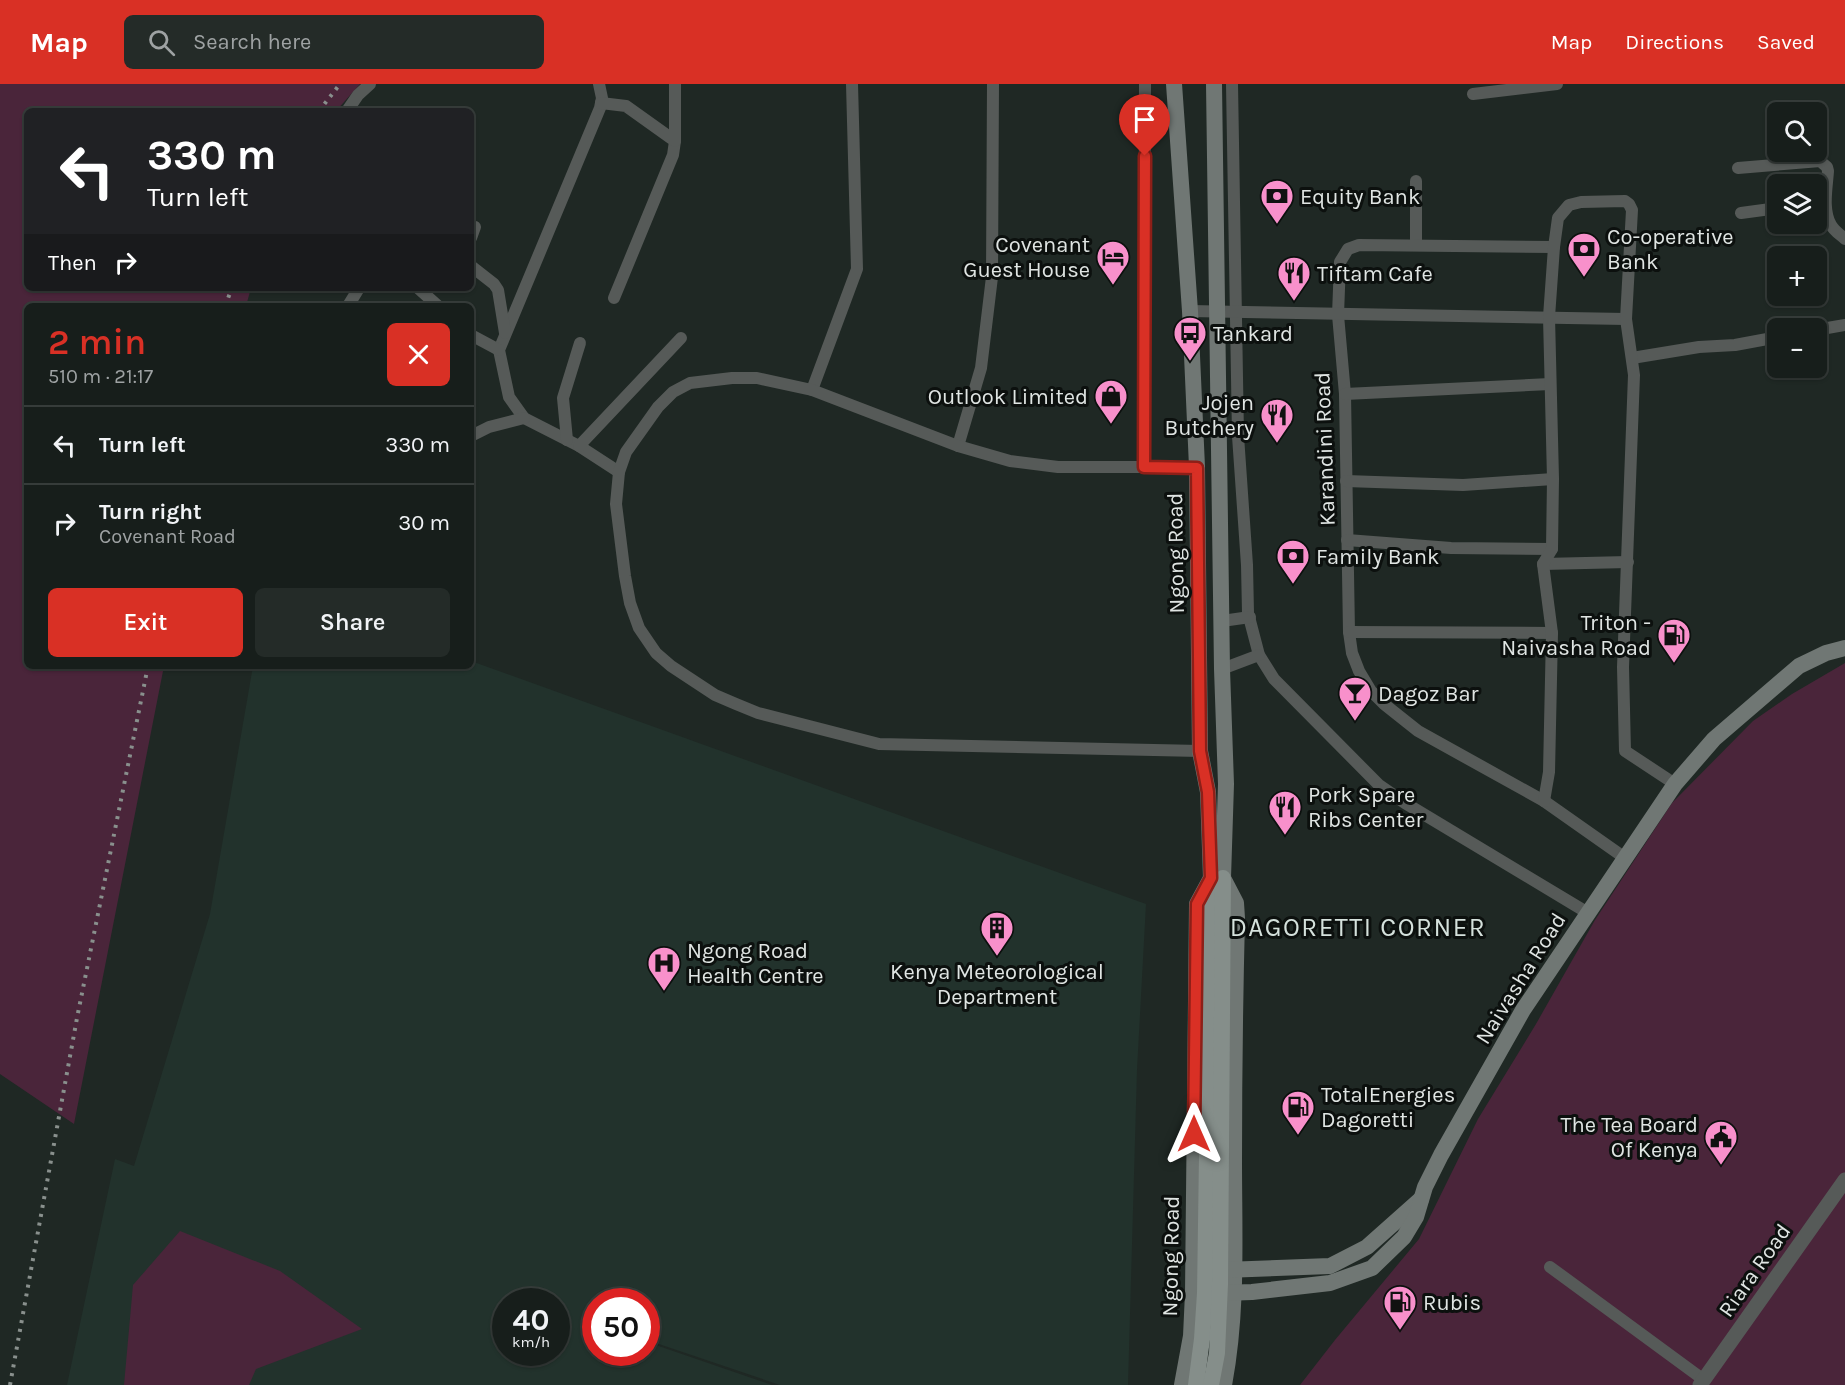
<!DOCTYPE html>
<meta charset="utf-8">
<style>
:root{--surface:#171e1b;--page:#242b28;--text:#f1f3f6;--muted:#9ea2a3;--line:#363c3a;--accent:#d93025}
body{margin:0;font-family:Karla,sans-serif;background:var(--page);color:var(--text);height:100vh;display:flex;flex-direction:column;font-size:22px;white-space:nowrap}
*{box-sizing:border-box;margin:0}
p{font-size:20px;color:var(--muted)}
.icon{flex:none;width:33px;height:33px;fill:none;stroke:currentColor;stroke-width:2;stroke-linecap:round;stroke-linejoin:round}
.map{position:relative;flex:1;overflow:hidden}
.drawer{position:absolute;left:24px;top:219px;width:450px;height:366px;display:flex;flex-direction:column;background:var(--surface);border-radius:9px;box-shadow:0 2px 4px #0004,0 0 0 2px var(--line)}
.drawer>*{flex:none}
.top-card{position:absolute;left:24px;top:24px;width:450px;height:183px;border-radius:9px;box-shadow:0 2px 4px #0004,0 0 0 2px var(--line);background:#202124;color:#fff;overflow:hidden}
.buttons{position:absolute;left:1767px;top:18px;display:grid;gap:12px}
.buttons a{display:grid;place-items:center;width:60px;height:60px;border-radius:9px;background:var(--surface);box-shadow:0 2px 4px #0004,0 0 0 2px var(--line);font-size:30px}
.speed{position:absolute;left:492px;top:1204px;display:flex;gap:12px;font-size:30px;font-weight:700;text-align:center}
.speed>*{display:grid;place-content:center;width:78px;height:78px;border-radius:50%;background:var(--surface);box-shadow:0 2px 4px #0004,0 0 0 2px var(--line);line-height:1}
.speed small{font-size:15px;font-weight:400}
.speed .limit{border:9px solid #d22;background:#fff;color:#111}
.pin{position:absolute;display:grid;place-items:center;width:51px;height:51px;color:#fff;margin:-62px -26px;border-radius:50% 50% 50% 0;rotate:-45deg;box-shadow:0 0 6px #0007}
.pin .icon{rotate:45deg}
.me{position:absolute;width:66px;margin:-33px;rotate:0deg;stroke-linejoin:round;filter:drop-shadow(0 0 4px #0008)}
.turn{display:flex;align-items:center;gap:21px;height:126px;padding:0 24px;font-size:27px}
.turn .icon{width:78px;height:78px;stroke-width:2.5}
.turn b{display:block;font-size:42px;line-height:51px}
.then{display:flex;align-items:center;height:57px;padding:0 24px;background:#0003;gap:12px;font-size:22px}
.round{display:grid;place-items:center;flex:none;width:63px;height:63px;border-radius:9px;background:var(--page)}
.headline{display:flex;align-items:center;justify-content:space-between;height:102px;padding:0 24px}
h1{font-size:36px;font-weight:600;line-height:45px;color:var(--accent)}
.primary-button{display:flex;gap:12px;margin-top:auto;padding:12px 24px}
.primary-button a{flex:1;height:69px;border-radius:9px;background:var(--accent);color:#fff;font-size:24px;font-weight:600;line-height:69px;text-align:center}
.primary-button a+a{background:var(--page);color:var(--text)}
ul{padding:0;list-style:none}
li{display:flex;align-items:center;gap:18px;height:78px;padding:0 24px;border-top:2px solid var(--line)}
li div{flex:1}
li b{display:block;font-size:22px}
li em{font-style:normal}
header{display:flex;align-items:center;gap:36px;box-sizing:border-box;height:84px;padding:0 30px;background:var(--accent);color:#fff}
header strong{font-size:28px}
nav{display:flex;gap:33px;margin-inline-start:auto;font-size:21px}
.search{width:420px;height:54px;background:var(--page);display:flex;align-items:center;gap:15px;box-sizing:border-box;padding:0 21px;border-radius:9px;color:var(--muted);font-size:22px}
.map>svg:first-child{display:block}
.built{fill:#22322c;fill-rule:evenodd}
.green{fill:#4a253a}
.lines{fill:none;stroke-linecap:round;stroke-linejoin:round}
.minor{stroke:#565a58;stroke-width:12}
.tertiary{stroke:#565a58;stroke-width:15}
.secondary{stroke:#707774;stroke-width:16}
.rail{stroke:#89908d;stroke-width:4;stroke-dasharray:3 6;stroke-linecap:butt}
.primary-bridge{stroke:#858e8a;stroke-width:16}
.route-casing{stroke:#8d1f18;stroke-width:15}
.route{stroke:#d93025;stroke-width:10}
.labels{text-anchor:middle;stroke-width:6;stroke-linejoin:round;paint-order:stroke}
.poi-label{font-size:22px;fill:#e0e5e3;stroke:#0c100e;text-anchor:start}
.street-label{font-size:22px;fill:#e0e5e3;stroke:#0c100e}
.quarter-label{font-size:26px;letter-spacing:1.5px;fill:#d5e1dc;stroke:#0c100e}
</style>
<header>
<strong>Map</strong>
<div class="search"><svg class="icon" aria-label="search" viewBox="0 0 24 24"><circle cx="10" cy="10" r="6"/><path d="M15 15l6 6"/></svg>Search here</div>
<nav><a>Map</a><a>Directions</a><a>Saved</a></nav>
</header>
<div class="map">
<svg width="1845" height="1301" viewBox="0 0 1845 1301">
<rect width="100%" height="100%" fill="#1f2824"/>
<path class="built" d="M471,577L1146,820L1137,986L1128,1301H780L647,1256L646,1218H596L595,1239L582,1235L595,1240L596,1269H646L647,1258L772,1301H67L115,1075L134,1082L210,830L253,582H471ZM506,1218H556V1269H506Z"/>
<g class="green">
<path d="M0,0H360L336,27H27V204H251L246,222H27V582H164L74,1040L0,990Z"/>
<path d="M1845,579V1301H1300L1335,1256L1419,1155L1478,1035L1536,940L1595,836L1672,719L1753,637L1792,610Z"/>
<path d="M180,1147L280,1187L362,1245L256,1285L249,1301H124L133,1201Z"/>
</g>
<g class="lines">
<g class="minor">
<path d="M599,0L602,14L600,24L499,266L509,313L524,334L579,362L619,388"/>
<path d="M1232,0L1238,352L1247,481L1248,529L1259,571L1274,595L1379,701L1405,719L1588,829"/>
<path d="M1473,10L1557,0"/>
<path d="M601,19L626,22L675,57L673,71L614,214"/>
<path d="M347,27L358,11L370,0"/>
<path d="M675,57V0"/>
<path d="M1738,84L1820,77L1827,83L1828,87C1827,103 1822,126 1831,141C1834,147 1841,151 1845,155"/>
<path d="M1741,129L1778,124"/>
<path d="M471,154L475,143"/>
<path d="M1416,161V97"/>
<path d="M1554,163L1359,161L1348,165L1340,178L1338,231L1345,310L1349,548L1352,569L1359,587L1371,607L1384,620L1418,647L1544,717L1625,774"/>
<path d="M471,182L494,200L498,206L505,249"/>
<path d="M418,204L438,222"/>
<path d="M348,222L359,204"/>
<path d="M1190,227L1626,235"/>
<path d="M1816,246L1845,241"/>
<path d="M471,251L499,266"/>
<path d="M1632,274L1699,263L1735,261L1778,253"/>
<path d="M812,306L857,185L852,0"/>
<path d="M1345,310L1550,300"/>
<path d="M471,352L489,343L524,334"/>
<path d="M567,356L563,314L580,259"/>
<path d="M579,362L681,254"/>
<path d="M958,362L981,284L992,193L993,0"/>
<path d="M1144,383L1145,0"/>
<path d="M1197,383H1058L1010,377L958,362L812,306L757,294H732L690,299L673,308L658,323L626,368L619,388L616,420L625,492L630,519L639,544L656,569L671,582L715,611L736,620L758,629L879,660L1200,667"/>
<path d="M1346,397L1463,401L1553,395"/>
<path d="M1347,456L1451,464L1552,465"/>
<path d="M1543,480L1628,478"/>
<path d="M1222,537L1250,533"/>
<path d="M1349,548L1552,549"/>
<path d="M1222,585L1259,571"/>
<path d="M1544,717L1549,688L1552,549L1543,480L1552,465L1553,395L1549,233L1554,163L1558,134L1569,121L1581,118L1625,117L1629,120L1632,126L1626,235L1634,291L1623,583L1625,667L1675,700"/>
<path d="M1550,1183L1704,1296"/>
</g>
<path class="tertiary" d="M1700,1301L1845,1096"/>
<g class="secondary">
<path d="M1174,0L1190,227L1197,383L1200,667L1208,708L1211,794L1197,820L1193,1209L1191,1252L1182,1301"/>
<path d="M1214,0L1222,585L1226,700L1223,794L1236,819L1237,834C1235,915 1234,996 1234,1077C1234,1152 1238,1227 1224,1301"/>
<path d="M1224,1186L1330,1182L1367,1163L1421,1115"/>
<path d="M1223,1209L1252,1208L1330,1199L1372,1184L1404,1153L1416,1133L1425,1103L1441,1071L1523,926L1675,700L1714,655L1799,582L1826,569L1845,564"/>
</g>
<g class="rail">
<path d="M319,27L340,0"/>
<path d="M225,222L232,204"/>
<path d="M10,1301L77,934L148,582"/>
</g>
<g class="primary-bridge">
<path d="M1196,1301L1202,1255L1205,1209L1211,794"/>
<path d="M1211,1301L1217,1269L1220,1200L1223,794"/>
</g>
</g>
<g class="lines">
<g class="route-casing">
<path id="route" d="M1145,72L1144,383L1197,384L1200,667L1208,708L1211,794L1197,820L1194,1050"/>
</g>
<use href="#route" class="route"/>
</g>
<defs>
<g id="bank-pin" transform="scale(1.725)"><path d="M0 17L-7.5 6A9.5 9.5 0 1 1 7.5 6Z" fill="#f890cb" stroke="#0c100e"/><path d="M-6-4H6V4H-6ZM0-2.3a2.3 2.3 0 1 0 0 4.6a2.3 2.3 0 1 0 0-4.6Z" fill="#111"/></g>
<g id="hotel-pin" transform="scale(1.725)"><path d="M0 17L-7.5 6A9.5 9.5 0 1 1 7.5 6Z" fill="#f890cb" stroke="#0c100e"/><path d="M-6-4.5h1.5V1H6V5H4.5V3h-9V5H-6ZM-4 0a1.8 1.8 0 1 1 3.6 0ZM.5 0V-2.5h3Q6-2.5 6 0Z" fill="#111"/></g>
<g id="restaurant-pin" transform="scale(1.725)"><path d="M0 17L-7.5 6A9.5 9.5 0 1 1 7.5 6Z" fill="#f890cb" stroke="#0c100e"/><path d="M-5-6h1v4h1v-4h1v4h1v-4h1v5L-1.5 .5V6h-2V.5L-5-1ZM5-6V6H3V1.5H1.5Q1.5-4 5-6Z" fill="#111"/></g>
<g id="bus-pin" transform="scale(1.725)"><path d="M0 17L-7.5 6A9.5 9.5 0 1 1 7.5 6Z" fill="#f890cb" stroke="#0c100e"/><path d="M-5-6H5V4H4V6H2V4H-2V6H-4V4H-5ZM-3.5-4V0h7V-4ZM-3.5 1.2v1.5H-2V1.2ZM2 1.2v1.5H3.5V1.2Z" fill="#111"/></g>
<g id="shop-pin" transform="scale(1.725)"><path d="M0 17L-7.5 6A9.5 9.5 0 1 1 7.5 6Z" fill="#f890cb" stroke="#0c100e"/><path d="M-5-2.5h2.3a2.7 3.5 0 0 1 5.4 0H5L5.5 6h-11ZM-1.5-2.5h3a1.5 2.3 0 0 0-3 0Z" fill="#111"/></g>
<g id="fuel-pin" transform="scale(1.725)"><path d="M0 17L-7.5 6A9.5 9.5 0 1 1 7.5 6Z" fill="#f890cb" stroke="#0c100e"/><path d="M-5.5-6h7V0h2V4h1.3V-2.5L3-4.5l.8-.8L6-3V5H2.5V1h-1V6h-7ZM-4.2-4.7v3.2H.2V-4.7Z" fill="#111"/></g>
<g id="bar-pin" transform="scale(1.725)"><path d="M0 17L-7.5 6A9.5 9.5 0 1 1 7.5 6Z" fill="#f890cb" stroke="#0c100e"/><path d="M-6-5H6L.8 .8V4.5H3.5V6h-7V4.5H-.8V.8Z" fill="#111"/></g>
<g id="building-pin" transform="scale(1.725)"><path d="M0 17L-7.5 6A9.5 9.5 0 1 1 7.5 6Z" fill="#f890cb" stroke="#0c100e"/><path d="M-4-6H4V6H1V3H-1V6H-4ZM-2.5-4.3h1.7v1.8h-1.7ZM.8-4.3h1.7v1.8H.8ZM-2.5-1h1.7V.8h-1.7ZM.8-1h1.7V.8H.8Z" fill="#111"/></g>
<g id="hospital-pin" transform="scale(1.725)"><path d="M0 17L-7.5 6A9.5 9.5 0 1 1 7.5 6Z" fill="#f890cb" stroke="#0c100e"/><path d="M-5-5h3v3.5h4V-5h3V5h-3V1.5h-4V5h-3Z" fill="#111"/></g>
<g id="civic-pin" transform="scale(1.725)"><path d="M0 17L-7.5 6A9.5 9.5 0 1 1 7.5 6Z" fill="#f890cb" stroke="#0c100e"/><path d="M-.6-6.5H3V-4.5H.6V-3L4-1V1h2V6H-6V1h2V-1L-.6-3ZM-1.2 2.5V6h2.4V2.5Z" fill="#111"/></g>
</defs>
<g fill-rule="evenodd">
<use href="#bank-pin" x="1277" y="112"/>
<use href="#bank-pin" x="1584" y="165"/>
<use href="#hotel-pin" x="1113" y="173"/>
<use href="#restaurant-pin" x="1294" y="189"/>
<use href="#bus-pin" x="1190" y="249"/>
<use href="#shop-pin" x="1111" y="312"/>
<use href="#restaurant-pin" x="1277" y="331"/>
<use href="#bank-pin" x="1293" y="472"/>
<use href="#fuel-pin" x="1674" y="551"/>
<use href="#bar-pin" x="1355" y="609"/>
<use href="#restaurant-pin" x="1285" y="723"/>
<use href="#building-pin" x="997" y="844"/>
<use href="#hospital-pin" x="664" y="879"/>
<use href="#fuel-pin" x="1298" y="1023"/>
<use href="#civic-pin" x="1721" y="1053"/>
<use href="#fuel-pin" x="1400" y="1218"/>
</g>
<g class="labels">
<g class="poi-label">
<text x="1300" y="120">Equity Bank</text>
<text x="1607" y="160">Co-operative<tspan x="1607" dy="25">Bank</tspan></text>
<text x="1090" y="168" text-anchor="end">Covenant<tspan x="1090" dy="25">Guest House</tspan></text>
<text x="1317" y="197">Tiftam Cafe</text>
<text x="1213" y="257">Tankard</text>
<text x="1088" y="320" text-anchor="end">Outlook Limited</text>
<text x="1254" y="326" text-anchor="end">Jojen<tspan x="1254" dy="25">Butchery</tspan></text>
<text x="1316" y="480">Family Bank</text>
<text x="1651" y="546" text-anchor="end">Triton -<tspan x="1651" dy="25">Naivasha Road</tspan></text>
<text x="1378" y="617">Dagoz Bar</text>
<text x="1308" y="718">Pork Spare<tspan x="1308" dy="25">Ribs Center</tspan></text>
<text x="687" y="874">Ngong Road<tspan x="687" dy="25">Health Centre</tspan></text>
<text x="997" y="895" text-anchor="middle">Kenya Meteorological<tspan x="997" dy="25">Department</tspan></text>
<text x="1321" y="1018">TotalEnergies<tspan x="1321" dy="25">Dagoretti</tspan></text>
<text x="1698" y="1048" text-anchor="end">The Tea Board<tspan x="1698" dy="25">Of Kenya</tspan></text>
<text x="1423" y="1226">Rubis</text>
</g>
<g class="street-label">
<text transform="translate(1324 365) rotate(-92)" y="8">Karandini Road</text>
<text transform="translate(1175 469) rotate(-91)" y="8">Ngong Road</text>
<text transform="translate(1520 894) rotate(-58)" y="8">Naivasha Road</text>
<text transform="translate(1170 1172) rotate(-89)" y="8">Ngong Road</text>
<text transform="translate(1754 1186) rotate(-55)" y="8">Riara Road</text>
</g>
<g class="quarter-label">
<text x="1358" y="852">DAGORETTI CORNER</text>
</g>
</g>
</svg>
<div class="buttons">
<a><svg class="icon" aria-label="search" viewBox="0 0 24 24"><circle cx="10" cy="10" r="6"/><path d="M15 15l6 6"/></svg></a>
<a><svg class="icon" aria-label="layers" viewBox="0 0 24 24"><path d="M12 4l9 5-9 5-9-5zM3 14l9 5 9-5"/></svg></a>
<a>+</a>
<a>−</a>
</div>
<div class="speed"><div>40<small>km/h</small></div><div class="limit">50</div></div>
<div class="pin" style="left:1145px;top:72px;background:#d93025"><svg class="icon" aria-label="arrive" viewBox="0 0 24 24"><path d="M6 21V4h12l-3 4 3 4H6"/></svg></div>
<svg class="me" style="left:1194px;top:1050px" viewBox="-20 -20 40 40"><path d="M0-17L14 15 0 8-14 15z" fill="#d93025" stroke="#fff" stroke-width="4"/></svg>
<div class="top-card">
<div class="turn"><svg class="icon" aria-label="left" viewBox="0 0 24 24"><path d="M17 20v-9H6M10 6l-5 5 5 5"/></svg><div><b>330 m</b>Turn left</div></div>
<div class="then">Then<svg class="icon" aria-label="right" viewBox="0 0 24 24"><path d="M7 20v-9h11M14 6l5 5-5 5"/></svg></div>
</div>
<section class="drawer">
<div class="headline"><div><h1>2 min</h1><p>510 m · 21:17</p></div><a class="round" style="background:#d93025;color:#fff"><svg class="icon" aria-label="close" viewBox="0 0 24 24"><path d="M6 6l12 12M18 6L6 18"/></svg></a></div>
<ul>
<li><svg class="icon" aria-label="left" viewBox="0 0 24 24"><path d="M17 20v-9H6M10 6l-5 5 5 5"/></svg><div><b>Turn left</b></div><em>330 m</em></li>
<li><svg class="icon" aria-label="right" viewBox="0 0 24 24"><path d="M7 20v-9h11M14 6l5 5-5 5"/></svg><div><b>Turn right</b><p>Covenant Road</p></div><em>30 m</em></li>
</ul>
<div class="primary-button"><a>Exit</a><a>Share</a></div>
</section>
</div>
